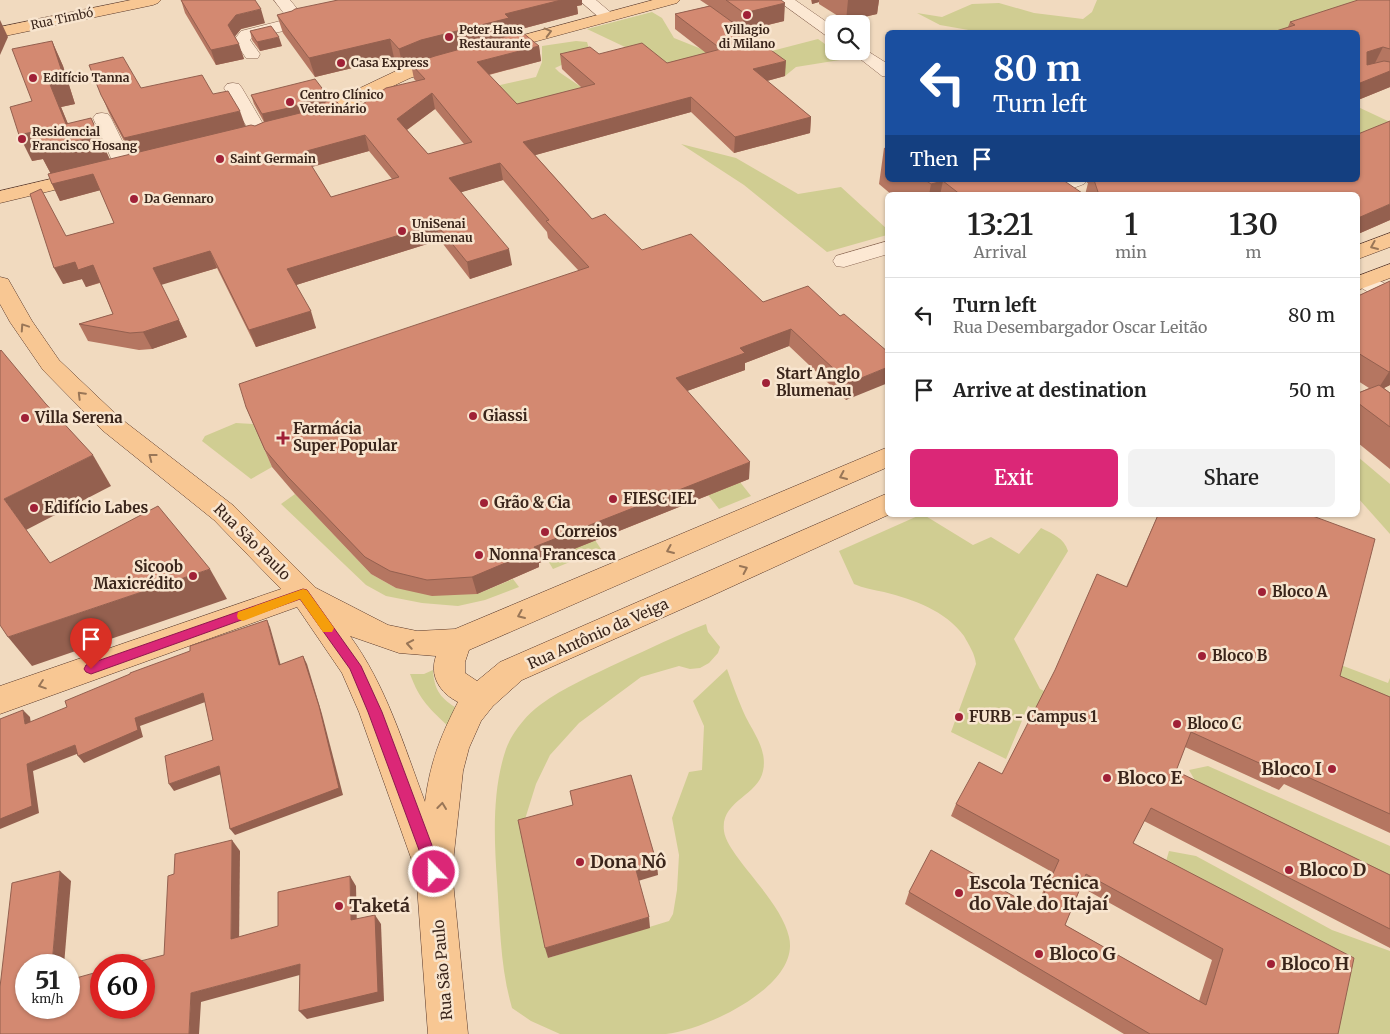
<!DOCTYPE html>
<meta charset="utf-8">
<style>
:root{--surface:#fff;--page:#f2f2f2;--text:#222;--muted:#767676;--line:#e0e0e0;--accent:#db2777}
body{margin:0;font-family:Merriweather,serif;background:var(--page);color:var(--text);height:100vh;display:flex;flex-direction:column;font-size:19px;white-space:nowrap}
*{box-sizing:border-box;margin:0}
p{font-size:16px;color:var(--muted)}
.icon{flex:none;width:28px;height:28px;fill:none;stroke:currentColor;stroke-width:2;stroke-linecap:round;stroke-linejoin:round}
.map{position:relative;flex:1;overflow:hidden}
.details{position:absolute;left:885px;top:192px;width:475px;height:325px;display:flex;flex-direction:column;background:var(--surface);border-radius:8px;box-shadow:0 1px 4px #0004}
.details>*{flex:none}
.banner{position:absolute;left:885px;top:30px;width:475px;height:152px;border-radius:8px;box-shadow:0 1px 4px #0004;background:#1a4fa0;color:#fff;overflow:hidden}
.controls{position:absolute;left:825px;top:15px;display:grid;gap:10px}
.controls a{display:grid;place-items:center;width:45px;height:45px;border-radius:8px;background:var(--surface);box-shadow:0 1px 4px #0004;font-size:25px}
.speed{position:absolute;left:15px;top:954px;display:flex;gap:10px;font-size:25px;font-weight:700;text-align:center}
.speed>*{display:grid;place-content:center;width:65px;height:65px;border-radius:50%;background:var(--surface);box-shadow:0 1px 4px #0004;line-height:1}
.speed small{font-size:12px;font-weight:400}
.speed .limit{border:8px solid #d22;background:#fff;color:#111}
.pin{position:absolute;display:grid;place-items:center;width:42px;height:42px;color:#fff;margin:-51px -21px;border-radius:50% 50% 50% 0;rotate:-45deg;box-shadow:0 0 5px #0007}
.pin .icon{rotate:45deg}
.me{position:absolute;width:55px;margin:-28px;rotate:338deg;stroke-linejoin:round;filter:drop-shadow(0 0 4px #0008)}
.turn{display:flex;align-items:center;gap:18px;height:105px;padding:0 25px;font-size:22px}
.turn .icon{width:65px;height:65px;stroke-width:2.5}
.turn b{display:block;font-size:35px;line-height:42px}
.then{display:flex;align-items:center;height:48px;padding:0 25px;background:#0003;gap:10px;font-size:19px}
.eta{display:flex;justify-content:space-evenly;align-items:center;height:85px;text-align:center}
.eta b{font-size:30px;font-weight:600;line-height:35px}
.action{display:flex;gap:10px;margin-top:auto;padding:10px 25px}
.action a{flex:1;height:58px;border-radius:8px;background:var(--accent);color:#fff;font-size:20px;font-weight:600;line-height:58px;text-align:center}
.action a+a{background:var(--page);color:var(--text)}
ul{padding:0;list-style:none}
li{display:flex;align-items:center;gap:15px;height:75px;padding:0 25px;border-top:1px solid var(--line)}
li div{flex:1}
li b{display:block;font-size:19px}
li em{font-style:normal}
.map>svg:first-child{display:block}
.green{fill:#d0cd92}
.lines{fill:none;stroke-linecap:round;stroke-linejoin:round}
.minor-casing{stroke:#8c6956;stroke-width:1}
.major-casing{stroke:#59382a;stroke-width:1}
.minor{fill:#fce8d3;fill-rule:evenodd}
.major{fill:#f8c793;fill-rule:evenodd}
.wall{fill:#b57661;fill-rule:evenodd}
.shaded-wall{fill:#94604f}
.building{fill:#d38971;stroke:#94604f;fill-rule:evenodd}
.oneway{stroke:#997657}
.route{fill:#db2777;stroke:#8e194d}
.slow{fill:#f59e0b}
.poi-dot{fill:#a02137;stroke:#f8e5cf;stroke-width:2}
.labels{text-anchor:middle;stroke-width:5;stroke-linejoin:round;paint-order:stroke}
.far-street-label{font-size:12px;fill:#3a251b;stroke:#f8e5cf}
.far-poi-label{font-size:12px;font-weight:bold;fill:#3a251b;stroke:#f8e5cf;text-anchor:start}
.poi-label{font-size:15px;font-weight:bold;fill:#3a251b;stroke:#f8e5cf;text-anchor:start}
.street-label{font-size:15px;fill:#3a251b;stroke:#f8e5cf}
.near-poi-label{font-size:18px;font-weight:bold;fill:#3a251b;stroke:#f8e5cf;text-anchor:start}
</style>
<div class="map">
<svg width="1390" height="1034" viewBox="0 0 1390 1034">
<rect width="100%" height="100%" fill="#f1dabf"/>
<g class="green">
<path d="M1097,0H1390L1313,14L1290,29L1280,32H980L940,25L917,13L942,17L972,4L999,3L1034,13L1083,19L1092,12Z"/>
<path d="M652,12L662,18L674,38L719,56L663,73L644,56L587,29Z"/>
<path d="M818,39L846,59L796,67L785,76L756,55Z"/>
<path d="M576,41L587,42L590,52L555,68L559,72L587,91L529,110L513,104L496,86L536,77L542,62V46Z"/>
<path d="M1358,107L1390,122L1358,151Z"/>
<path d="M681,144L736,158L798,194L841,187L887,229V235L827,252L744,185Z"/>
<path d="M236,423L253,424L272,467L251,479L202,441L205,436Z"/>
<path d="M1358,457L1390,484V534L1358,498Z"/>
<path d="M740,482L751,496L719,509L708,495Z"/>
<path d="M295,494L371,574L396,588L477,594L513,579L519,587L485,600L458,606L422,603L386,596L366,585L281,504Z"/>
<path d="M920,515H924L973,545L991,537L1019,554L1041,528C1053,534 1064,538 1068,551L1014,639L1040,689L1136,734L1123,749L1028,706L1006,759L951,732L976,664C975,654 969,645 964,636C945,610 914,600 884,592C874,590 863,588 854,584L839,551Z"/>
<path d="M595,540L601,549L553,569L547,559Z"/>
<path d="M706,624L708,632L720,647L718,653L709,663L700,668L690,669L679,666L641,677L579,723L550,755L536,784L521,832L548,958L669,921L673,914L677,890L679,855L672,818L689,772L702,770L704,726L693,701L727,669C732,683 737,697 743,711C751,730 768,748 763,771C758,796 720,801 724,831C725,840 733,851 738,858C754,880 783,910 789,937C801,986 705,1030 666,1034C634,1034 593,1034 560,1034L531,1021L512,1008C500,967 500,923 497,881C494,838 492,790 506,749C511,734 527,714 540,705C564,687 593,675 620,662C649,649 677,635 706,624Z"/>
<path d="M1233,624L1388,683L1390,678V707Z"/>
<path d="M433,670C434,688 439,697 455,707L450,728C430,709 420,701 410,674H424Z"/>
<path d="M1208,766L1390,846V889L1201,791L1189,770Z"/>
<path d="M1169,851L1196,856L1332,930L1390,951V1034H1326L1164,868Z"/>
</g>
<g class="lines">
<g class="minor-casing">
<g id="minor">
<path d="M274,0H290L304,17V21L297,28L252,38L250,40L260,54L258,58H246L234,40L241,31L288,19Z"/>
<path d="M579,0H596L615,16L613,19H601Z"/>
<path d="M777,0H795L834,27V39L828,37Z"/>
<path d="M861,47L888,64V77L882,76L850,51H861Z"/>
<path d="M233,83L239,84L242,88L269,134L267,138L260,140L253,138L251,134L224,88L227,84Z"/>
<path d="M102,113L108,114L111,118L135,167L132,171L125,173L118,171L115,167L93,118L96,114Z"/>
<path d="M1059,180H1087L1084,184L1055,195H1027L1030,191Z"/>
<path d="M888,241V254L844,267L836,266L833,261L836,256Z"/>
<path d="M1365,274L1390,286V302L1382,300L1358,286V276Z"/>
</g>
</g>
<g class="major-casing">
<g id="major">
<path d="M131,0H161L158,3L153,5L0,37V27Z"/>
<path d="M653,0H680L677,3L493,53L487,51L485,48L487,45Z"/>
<path d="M449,55L455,56L457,60L455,64L410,78L311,125L305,126L299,125L296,121L299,117L398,70Z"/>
<path d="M89,170L96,172L99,176L96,180L0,203V191Z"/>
<path d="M1390,233V247L1358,259V245Z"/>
<path d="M1390,264V278L1358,290V276Z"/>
<path d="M0,277L8,279L32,321L59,360L120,418L234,506L316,588L388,625L417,631L455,629L888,447V467L469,650L465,662V673L477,681L500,662L888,493V515L709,597L522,680L493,706L481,721L469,748L463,771L452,871L468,1034H428L416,872L359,712L342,673L297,607L0,714V686L281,589L214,520L102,430L43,370L10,322L0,304ZM350,636L399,653L436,656C429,676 440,693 458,702C440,737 430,763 425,802C404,746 386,685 350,636Z"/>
</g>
</g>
<use href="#minor" class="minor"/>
<use href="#major" class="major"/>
</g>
<g class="wall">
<path d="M181,0L265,23L241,29L235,36L244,59L216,65L185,13Z"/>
<path d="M338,0H582V5L577,6L578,14L510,32L511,35L539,46L541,61L489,75L517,104L582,88L562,69L560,54H599L667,63L706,53L675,29V14L709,6L700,0H781L784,21L744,31L785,76L767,81L811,117L810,133L734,153L691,112L535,155L592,219L642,250L763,302L840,316L888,352L846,400L789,346L745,363V370L687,391L749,479L539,563V567L477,594L432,596L396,588L371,574L295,494L272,467L246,407L579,271L548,238L547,232L503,180L461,192L512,265L470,279L440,240L296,285L316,328L256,347L217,268L161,284L187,337L152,349L139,350L88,341L79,324L113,314L100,283L86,287L82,279L63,284L66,236L114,223L100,190L60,201L52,184L51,174L43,159L32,161V101L52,41L63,66L75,104L61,107L68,124L91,118L110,160L131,154L109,113L89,65L141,88L213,94L245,126H255L264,122L254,104L251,95L325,92L328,101L347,115L416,81L414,79L411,64L403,68L394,58L315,77L283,33L277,15ZM435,109L464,144L428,154L407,130ZM369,151L392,179L331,197L312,167Z"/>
<path d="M811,0H879L877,14L846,21L819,4V2L812,4Z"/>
<path d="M1390,0V87L1358,100V32L1288,27L1290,22Z"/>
<path d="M250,31L282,46L260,51L252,40Z"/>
<path d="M888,147V180H1037V181L1085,195L1088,183H1087L1088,180H1358L1390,220L1358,234V195H892L879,184L884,148Z"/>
<path d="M1390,281V385L1384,388L1390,393V469L1358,443V393L1369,388L1358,381V296Z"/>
<path d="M1158,515H1310L1340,676L1390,697V833L1284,784L1279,790L1185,747L1176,771L1390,875V948L1144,821L1133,843L1338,1034H1124L905,904L909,892L1035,909L1052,872L951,816L956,804L1002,774L1126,587ZM1081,887L1212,960L1199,1001L1065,925Z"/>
</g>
<g class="shaded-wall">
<path d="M561,0H582V5L577,6L578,14L510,32L511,36L425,59L403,68L399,49L421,40L505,14Z"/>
<path d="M812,0H819V2L812,4Z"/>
<path d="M848,0H879L877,14L846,21Z"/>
<path d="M785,3L784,21L743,31L744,13Z"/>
<path d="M261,9L265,23L241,29L233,39L228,25L236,15Z"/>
<path d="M0,20L8,37L0,55Z"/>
<path d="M279,37L282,46L260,51L257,42Z"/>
<path d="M390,39L394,58L315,77L309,58Z"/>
<path d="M52,41L63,66L75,104L61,107L75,141L99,136L111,162L52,176L43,159L32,161L19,135L66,124L49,82Z"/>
<path d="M239,44L244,59L216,65L211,50Z"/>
<path d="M539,46L541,61L479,77L477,62Z"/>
<path d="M1383,47L1373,67L1358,72L1367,52Z"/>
<path d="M786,61L785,76L752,85L753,69Z"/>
<path d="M1390,71V87L1358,100V88L1360,83Z"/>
<path d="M325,92L328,101L295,116L265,124L262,114Z"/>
<path d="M432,93L435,109L401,134L397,119Z"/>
<path d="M691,97V112L525,158L523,142Z"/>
<path d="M240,111L246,128L132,157L124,138Z"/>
<path d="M811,117L810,133L734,153L735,137Z"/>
<path d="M365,135L369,151L307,168L303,152Z"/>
<path d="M500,163L503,180L452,195L449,178Z"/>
<path d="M93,174L101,190L60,201L52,184Z"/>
<path d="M943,181L940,195H929L931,184Z"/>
<path d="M1390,204V220L1358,234V218Z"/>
<path d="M436,224L440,240L293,286L287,269Z"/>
<path d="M509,249L512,265L470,279L467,262Z"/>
<path d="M210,251L217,268L161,285L153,268Z"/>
<path d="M75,262L93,265L101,282L86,287L82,279L63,284L54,268Z"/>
<path d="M311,311L316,328L256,347L249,330Z"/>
<path d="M179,320L187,337L152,349L143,332Z"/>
<path d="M791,329L789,346L745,363V370L676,395V378L740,348Z"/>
<path d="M888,367V383L846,400L849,383Z"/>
<path d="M1390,371V385L1376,392L1389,372Z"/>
<path d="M93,455L111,486L26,530L4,499Z"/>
<path d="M750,462L749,479L539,563V567L477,594L472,577L534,547Z"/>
<path d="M210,569L227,599L32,666L8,637Z"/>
<path d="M267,620L270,627L283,673L279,665Z"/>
<path d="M303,656L307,664L322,714L343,795L235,835L230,829Z"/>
<path d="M203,693L208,701L140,726L143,737L84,763L78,756L135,718Z"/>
<path d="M23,710L30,717L32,732L25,724Z"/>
<path d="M75,745L82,752L33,771L39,813L0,829V819L27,764Z"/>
<path d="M219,766L224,773L174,791L169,784Z"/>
<path d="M232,840L240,851L239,948L231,939Z"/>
<path d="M657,864L658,875L638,881L636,870Z"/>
<path d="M60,871L71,881L64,965H52Z"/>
<path d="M350,876L356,886L357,930L351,920Z"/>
<path d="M375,915L381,924L384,1001L307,1019L299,1011Z"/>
<path d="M649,917L650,928L548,958L545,948Z"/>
<path d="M300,964L307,973L201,1002L199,1034H189L191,993Z"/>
</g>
<g class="building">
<path d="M181,0H255L261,9L236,15L228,25L239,44L211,50Z"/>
<path d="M338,0H561L505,14L509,18L421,40L399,49L390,39L309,58L277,15L292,11L295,9Z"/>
<path d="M726,0H781L785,3L744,13Z"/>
<path d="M1358,0H1390V49L1383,47L1367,52V65L1384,61L1390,62V71L1360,83L1358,81V32H1273L1295,25L1290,22Z"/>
<path d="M710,6L786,61L753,69L811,117L735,137L691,97L523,142L592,219L605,214L642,250L691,234L763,302L808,286L840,316L844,314L888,352V367L849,383L791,329L740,348L745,353L676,378L750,462L534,547L536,550L472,577L427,580L390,571L365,557L288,477L265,450L246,407L239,384L589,267L546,221L549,220L500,163L449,178L509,249L467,262L436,224L287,269L311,311L249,330L210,251L153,268L179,320L143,332L130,333L79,324L113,314L93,265L78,270L75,262L54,268L30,194L41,189L66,236L114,223L93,174L52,184L48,174L251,125L255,126L264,122L304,112L334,98L347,115L386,88L425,79L411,64L435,56L522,32L539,46L477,62L517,104L595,84L560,54L590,47L599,54L642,43L667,63L721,49L675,14ZM432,93L472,142L428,154L397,119ZM365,135L399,177L331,197L303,152Z"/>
<path d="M271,26L279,37L257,42L250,31Z"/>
<path d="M52,41L64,78L49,82L66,124L91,118L99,136L38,150L32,132L19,135L10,107L32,101L12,49Z"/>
<path d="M123,57L141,88L202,75L213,94L228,91L240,111L124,138L101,95L89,65Z"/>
<path d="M315,79L325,92L293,107L262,114L251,95Z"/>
<path d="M1390,121V204L1358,218V195H1099L1094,180H1358V134Z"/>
<path d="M925,180H1037V181L1039,180H1063L1085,195H961L943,181L931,184Z"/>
<path d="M1390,281V371L1389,372L1358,353V296Z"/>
<path d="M1,350L45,403L93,455L4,499L50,563L158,506L210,569L8,637L0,625V351Z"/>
<path d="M1379,385L1390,393V427L1358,403V393Z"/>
<path d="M1158,515H1310L1375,539L1340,676L1390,697V814L1292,770L1290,777L1191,732L1176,771L1390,875V929L1151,808L1133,843L1354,958L1338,1034H1150L909,892L931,850L1037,909L1059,860L956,804L979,762L1002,774L1055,670L1097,574L1127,587ZM1086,874L1223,949L1206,1005L1065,925Z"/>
<path d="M267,620L279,665L303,656L319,706L339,788L230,829L219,766L169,784L165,756L213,740L203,693L135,718L138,730L78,756L75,745L27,764L32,806L0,819V719L23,710L25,724L67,707L65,701L130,674V673L190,651V646Z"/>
<path d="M631,775L657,864L636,870L649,917L545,948L518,820L573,805L570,791Z"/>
<path d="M232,840L231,939L278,926V892L350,876L351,920L375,915L378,992L299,1011L300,964L191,993L189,1034H0V987L12,883L60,871L52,965H26V1008H69V980L101,971V1008H144V965H125L164,955L168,876L174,874L175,854Z"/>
</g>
<defs><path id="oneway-chevron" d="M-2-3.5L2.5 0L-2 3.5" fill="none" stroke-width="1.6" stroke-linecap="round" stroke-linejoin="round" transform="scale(1.25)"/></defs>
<g class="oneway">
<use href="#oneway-chevron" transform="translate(548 32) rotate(-15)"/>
<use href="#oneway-chevron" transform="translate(1374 246) rotate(157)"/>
<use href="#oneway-chevron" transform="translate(24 327) rotate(-124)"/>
<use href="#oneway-chevron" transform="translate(81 395) rotate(-135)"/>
<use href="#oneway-chevron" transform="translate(152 457) rotate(-142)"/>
<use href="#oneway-chevron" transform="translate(843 476) rotate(156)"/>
<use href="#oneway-chevron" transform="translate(670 550) rotate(157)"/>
<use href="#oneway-chevron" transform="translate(744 569) rotate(-25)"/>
<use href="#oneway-chevron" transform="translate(521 615) rotate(157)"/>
<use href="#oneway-chevron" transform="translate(410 644) rotate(-170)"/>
<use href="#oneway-chevron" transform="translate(42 685) rotate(161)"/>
<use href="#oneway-chevron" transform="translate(442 806) rotate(-83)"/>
</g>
<path class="route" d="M303,589L307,590L361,666L382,712L442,872L440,877L434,879L429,877L368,712L350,669L300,599L91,674L86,672L84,669L86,665Z"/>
<path class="slow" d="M303,589L307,590L332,625L334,628L332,632H323L300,599L243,621L238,619L237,616L238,612Z"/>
<g class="poi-dot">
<circle cx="747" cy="15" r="5"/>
<circle cx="449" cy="37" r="5"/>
<circle cx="341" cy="63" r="5"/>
<circle cx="33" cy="78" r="5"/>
<circle cx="290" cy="102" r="5"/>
<circle cx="22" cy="139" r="5"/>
<circle cx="220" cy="159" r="5"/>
<circle cx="134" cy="199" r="5"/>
<circle cx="402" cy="231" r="5"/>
<circle cx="766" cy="383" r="5"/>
<circle cx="473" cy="416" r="5"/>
<circle cx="25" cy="418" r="5"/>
<path d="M280.5 430.5h5v5h5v5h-5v5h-5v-5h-5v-5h5z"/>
<circle cx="613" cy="499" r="5"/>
<circle cx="484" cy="503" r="5"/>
<circle cx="34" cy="508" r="5"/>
<circle cx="545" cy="532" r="5"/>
<circle cx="479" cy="555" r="5"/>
<circle cx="193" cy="576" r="5"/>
<circle cx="1262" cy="592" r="5"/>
<circle cx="1202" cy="656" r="5"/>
<circle cx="959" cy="717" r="5"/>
<circle cx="1177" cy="724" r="5"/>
<circle cx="1332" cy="769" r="5"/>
<circle cx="1107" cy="778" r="5"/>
<circle cx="580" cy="862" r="5"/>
<circle cx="1289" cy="870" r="5"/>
<circle cx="959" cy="893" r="5"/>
<circle cx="339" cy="906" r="5"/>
<circle cx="1039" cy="954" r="5"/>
<circle cx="1271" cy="964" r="5"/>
</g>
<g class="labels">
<g class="far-street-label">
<text transform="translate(62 19) rotate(-12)" y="4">Rua Timbó</text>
</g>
<g class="far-poi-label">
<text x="459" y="34">Peter Haus<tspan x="459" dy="14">Restaurante</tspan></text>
<text x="747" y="34" text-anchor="middle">Villagio<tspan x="747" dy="14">di Milano</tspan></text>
<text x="351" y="67">Casa Express</text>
<text x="43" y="82">Edifício Tanna</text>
<text x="300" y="99">Centro Clínico<tspan x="300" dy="14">Veterinário</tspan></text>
<text x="32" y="136">Residencial<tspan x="32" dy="14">Francisco Hosang</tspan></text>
<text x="230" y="163">Saint Germain</text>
<text x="144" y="203">Da Gennaro</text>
<text x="412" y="228">UniSenai<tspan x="412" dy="14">Blumenau</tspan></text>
</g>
<g class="poi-label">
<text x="776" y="379">Start Anglo<tspan x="776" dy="17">Blumenau</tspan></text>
<text x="483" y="421">Giassi</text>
<text x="35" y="423">Villa Serena</text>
<text x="293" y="434">Farmácia<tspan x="293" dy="17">Super Popular</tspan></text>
<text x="623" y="504">FIESC IEL</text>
<text x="494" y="508">Grão &amp; Cia</text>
<text x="44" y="513">Edifício Labes</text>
<text x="555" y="537">Correios</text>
<text x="489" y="560">Nonna Francesca</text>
<text x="183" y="572" text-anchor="end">Sicoob<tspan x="183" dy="17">Maxicrédito</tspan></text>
<text x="1272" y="597">Bloco A</text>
<text x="1212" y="661">Bloco B</text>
<text x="969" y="722">FURB - Campus 1</text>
<text x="1187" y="729">Bloco C</text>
</g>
<g class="street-label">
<text transform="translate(252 542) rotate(45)" y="5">Rua São Paulo</text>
<text transform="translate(598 634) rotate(-24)" y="5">Rua Antônio da Veiga</text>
<text transform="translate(443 970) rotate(-95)" y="5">Rua São Paulo</text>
</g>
<g class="near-poi-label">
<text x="1322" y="775" text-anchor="end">Bloco I</text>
<text x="1117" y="784">Bloco E</text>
<text x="590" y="868">Dona Nô</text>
<text x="1299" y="876">Bloco D</text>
<text x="969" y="889">Escola Técnica<tspan x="969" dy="21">do Vale do Itajaí</tspan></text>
<text x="349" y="912">Taketá</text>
<text x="1049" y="960">Bloco G</text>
<text x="1281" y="970">Bloco H</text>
</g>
</g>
</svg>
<div class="controls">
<a><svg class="icon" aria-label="search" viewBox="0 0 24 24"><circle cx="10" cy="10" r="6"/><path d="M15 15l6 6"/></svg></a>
</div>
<div class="speed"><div>51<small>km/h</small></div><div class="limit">60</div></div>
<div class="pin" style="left:91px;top:669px;background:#d93025"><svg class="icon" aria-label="arrive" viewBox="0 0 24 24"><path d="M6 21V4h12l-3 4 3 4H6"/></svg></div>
<svg class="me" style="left:434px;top:872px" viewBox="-20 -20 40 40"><circle r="17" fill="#db2777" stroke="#fff" stroke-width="3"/><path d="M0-11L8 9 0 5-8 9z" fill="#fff"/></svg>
<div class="banner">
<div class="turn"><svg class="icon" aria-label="left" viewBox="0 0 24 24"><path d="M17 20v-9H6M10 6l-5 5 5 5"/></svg><div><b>80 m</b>Turn left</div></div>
<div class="then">Then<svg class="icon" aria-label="arrive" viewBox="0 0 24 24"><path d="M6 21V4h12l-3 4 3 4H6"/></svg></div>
</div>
<section class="details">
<div class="eta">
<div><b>13:21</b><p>Arrival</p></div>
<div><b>1</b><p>min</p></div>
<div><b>130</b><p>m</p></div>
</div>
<ul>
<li><svg class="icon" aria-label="left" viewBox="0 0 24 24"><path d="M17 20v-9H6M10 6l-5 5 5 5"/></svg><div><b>Turn left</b><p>Rua Desembargador Oscar Leitão</p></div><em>80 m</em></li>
<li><svg class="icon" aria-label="arrive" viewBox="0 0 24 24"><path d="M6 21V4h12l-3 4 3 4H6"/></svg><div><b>Arrive at destination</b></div><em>50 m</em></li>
</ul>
<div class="action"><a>Exit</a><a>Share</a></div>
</section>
</div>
